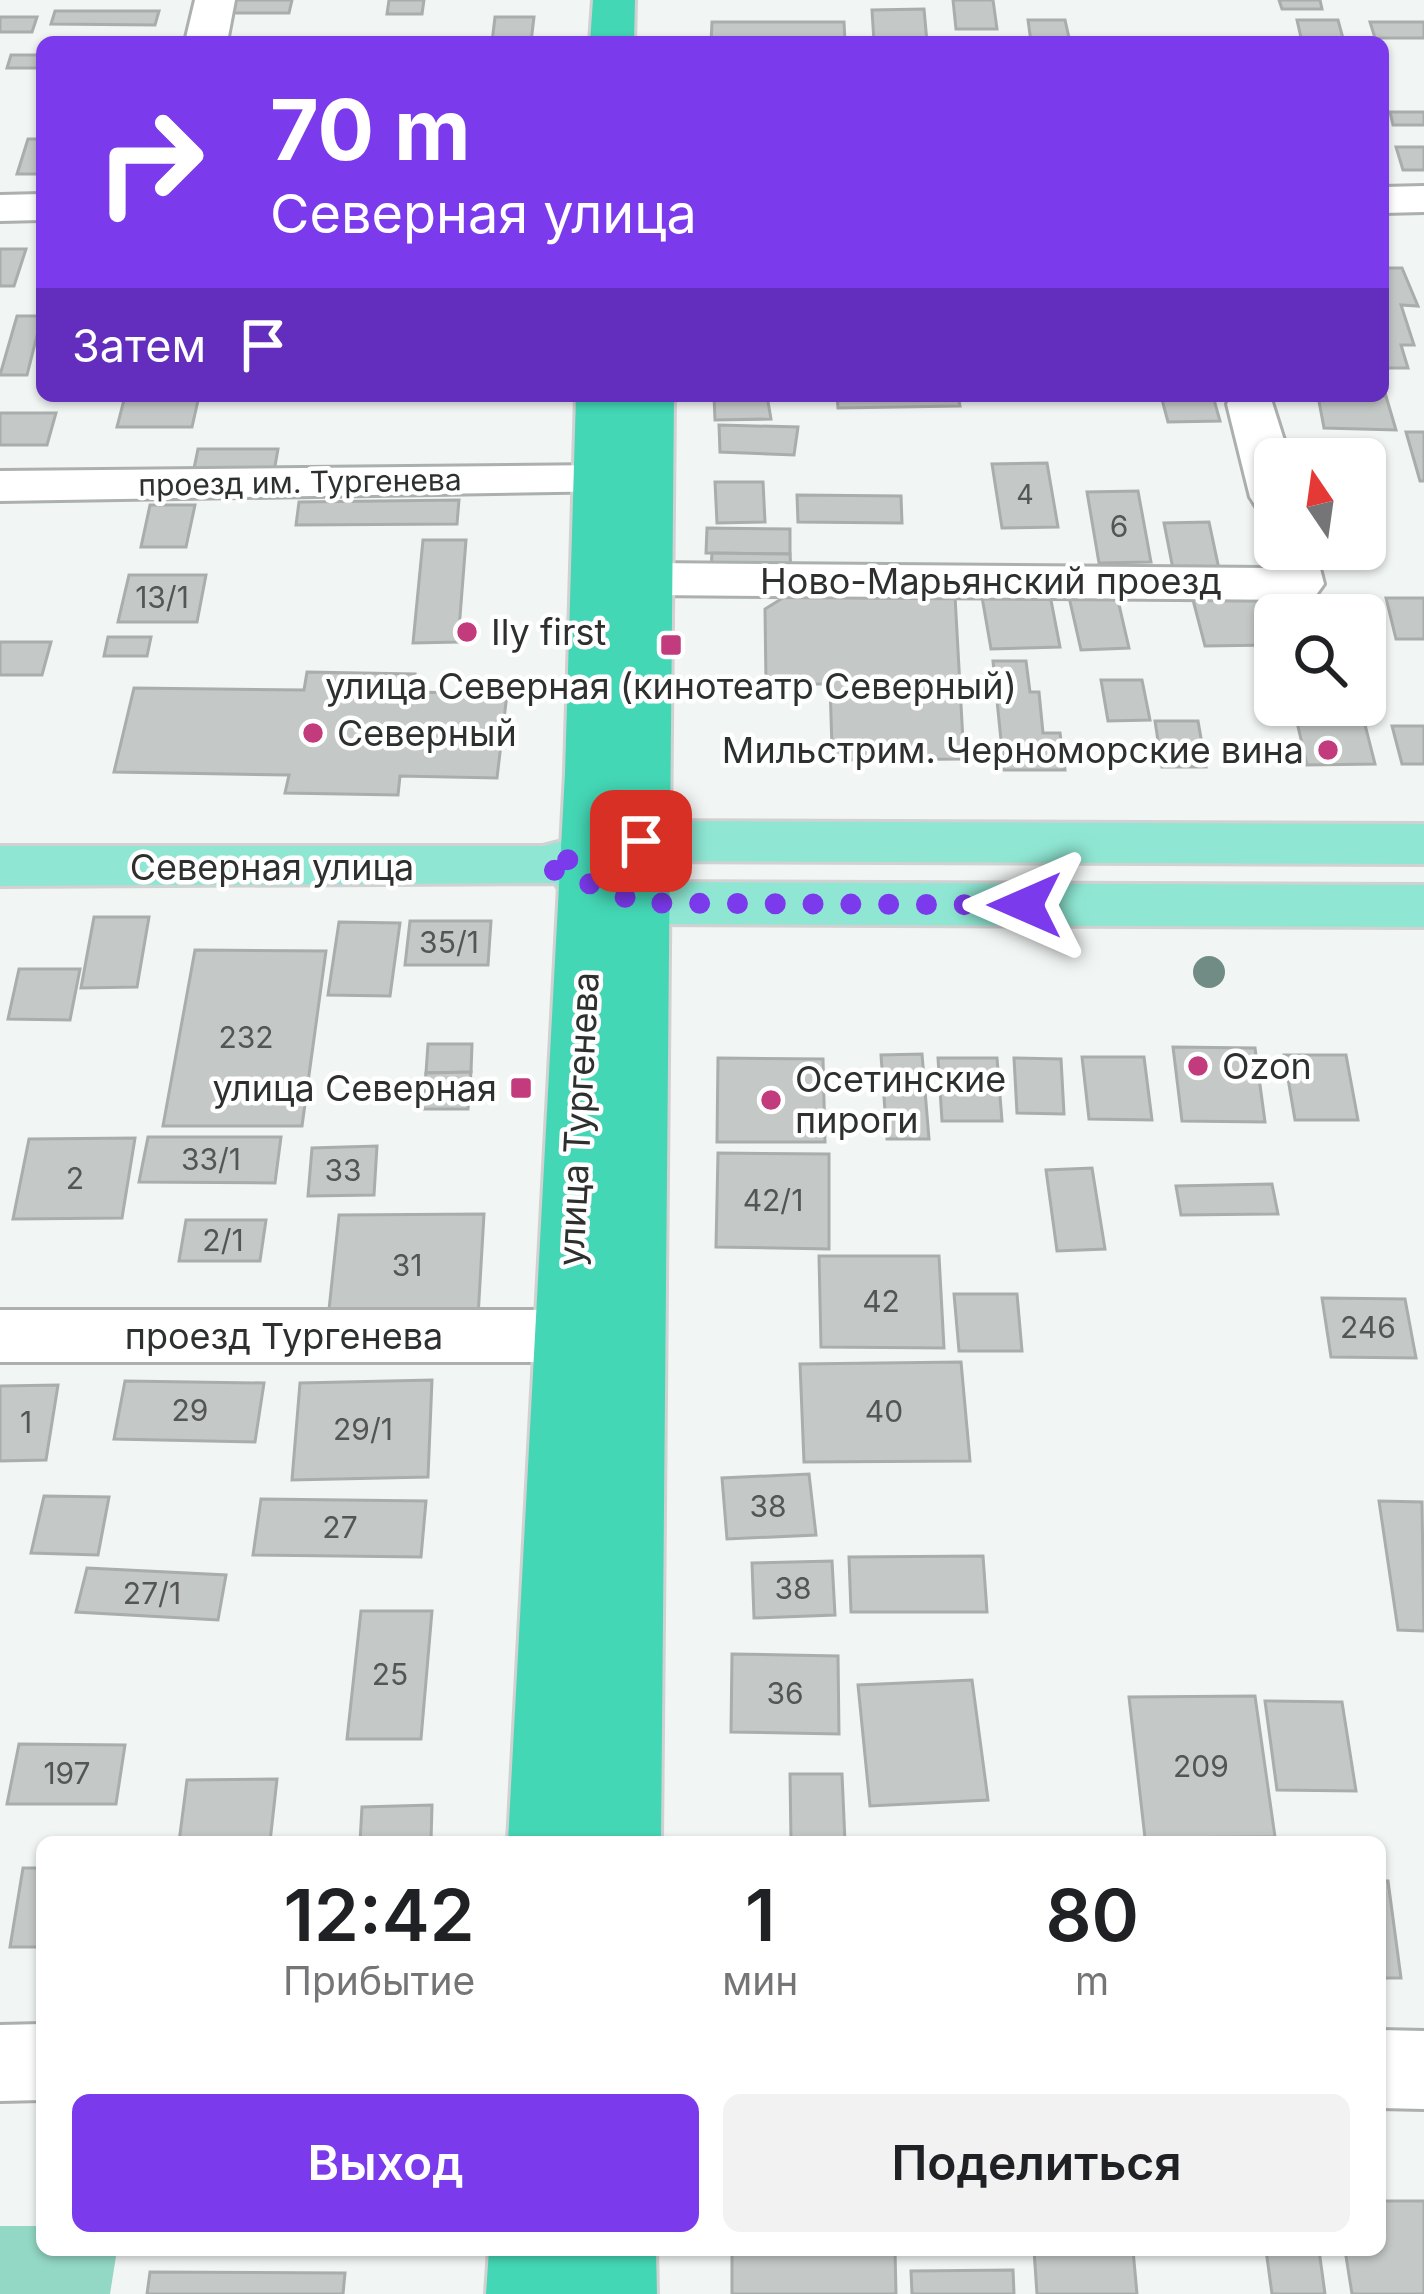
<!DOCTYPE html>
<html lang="ru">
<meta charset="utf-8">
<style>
:root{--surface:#fff;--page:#f2f2f2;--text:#202124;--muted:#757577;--accent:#7c3aed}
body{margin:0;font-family:Inter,sans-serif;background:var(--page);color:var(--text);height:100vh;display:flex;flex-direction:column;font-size:45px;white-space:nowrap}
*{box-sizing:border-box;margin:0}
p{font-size:39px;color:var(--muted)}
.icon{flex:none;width:66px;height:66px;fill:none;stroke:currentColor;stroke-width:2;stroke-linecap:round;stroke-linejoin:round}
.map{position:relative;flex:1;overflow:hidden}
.drawer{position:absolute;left:36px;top:1836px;width:1350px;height:420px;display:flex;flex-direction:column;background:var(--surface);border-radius:18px;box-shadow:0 3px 9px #0004}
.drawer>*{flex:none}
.banner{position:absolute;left:36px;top:36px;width:1353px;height:366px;border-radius:18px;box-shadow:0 3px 9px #0004;background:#7c3aed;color:#fff;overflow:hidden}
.needle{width:78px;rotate:347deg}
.buttons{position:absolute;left:1254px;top:438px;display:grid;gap:24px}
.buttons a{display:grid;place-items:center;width:132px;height:132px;border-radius:18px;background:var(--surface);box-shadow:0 3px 9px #0004;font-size:60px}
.pin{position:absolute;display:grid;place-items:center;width:102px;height:102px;color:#fff;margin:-51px;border-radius:24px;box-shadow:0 6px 18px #0006}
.me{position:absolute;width:132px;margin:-66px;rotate:270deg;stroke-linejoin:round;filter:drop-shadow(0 0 9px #0008)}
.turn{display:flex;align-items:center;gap:42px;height:252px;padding:0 36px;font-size:54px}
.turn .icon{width:156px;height:156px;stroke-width:2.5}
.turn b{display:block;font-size:84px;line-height:102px}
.then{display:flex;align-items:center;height:114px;padding:0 36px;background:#0003;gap:24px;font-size:45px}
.eta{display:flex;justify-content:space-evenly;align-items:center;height:204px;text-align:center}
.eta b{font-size:72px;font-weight:600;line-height:84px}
.button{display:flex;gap:24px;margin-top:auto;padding:24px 36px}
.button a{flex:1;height:138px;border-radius:18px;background:var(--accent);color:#fff;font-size:48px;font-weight:600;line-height:138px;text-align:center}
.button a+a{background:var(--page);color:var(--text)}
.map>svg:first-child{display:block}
.green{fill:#92d8c4}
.building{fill:#c4c8c6;stroke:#a9adab;stroke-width:3}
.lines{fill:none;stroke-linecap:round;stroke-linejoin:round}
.minor-casing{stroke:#abafae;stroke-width:6}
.major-casing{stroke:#d1d1d1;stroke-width:6}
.highway-casing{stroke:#d1d1d1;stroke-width:6}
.minor{fill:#fff;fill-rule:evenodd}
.major{fill:#8fe7d3;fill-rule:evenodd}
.highway{fill:#44d7b5;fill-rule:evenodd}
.tree{fill:#708c85}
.route{stroke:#7c3aed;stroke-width:21;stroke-dasharray:0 37.8}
.poi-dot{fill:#c13b7d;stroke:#fff;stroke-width:4.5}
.labels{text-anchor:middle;stroke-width:9;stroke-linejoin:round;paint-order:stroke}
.far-number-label{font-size:27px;fill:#545655}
.far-street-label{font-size:30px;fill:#2e302f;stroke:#fff}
.number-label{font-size:30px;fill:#545655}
.street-label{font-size:36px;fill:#2e302f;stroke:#fff}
.poi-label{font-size:36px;fill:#2e302f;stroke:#fff;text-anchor:start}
</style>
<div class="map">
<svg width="1424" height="2294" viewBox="0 0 1424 2294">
<rect width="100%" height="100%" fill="#f1f5f4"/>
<path class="green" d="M0,2226H42V2250H117L110,2294H0Z"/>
<g class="building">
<path d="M235,0H292L289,13H232Z"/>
<path d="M389,0H424L422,14H387Z"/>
<path d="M953,0H993L997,29H956Z"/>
<path d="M1279,0H1320L1322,9H1282Z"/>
<path d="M924,9L927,42H874L872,10Z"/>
<path d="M55,11H159L155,25L51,24Z"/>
<path d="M0,17H37L32,32H0Z"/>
<path d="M495,17H534L531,42H492Z"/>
<path d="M1028,20H1065L1070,42H1031Z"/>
<path d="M1297,20H1338L1344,42H1302Z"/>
<path d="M712,22H844L845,42H711Z"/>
<path d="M1370,22H1424V38H1375Z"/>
<path d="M11,55H42V68H7Z"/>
<path d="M1390,112H1424V125H1393Z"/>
<path d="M28,139H42V174H17Z"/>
<path d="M1396,147H1424V170H1403Z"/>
<path d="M0,249H26L14,286H0Z"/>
<path d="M1383,268H1402L1418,306L1401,305L1414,345H1401L1408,368H1383Z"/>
<path d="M17,316H42L27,375H0Z"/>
<path d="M1383,386L1396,430L1324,428L1318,396H1383Z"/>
<path d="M125,396H199L192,427H117Z"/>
<path d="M714,396H767L771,419L715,420Z"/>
<path d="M837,396H958L960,406L838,408Z"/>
<path d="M1161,396H1213L1220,421L1168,422Z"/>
<path d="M0,413H56L47,445H0Z"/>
<path d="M719,425L798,427L794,455L720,452Z"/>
<path d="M1406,432H1424V481H1420Z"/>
<path d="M198,449H278L272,483H191Z"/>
<path d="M1047,463L1058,527L1002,528L992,464Z"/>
<path d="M715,482H763L765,522L717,523Z"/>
<path d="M1138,491L1151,562L1099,563L1087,492Z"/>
<path d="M797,495L901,496L902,523L798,522Z"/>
<path d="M459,500L457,524L296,525L299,502Z"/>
<path d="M150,505H195L186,547H141Z"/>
<path d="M1209,522L1219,569H1173L1164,523Z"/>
<path d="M707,528L790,529V554L706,553Z"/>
<path d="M423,540H466L458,642L413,643Z"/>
<path d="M712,553L790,554L791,570L711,569Z"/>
<path d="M129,575H206L197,622H118Z"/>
<path d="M1050,595L1060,647L991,649L982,597Z"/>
<path d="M786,596H955L964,759L841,760L832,748L830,684H766L765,609Z"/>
<path d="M1117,596L1129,648L1081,650L1069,597Z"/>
<path d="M1291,596L1298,615H1275V645L1205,646L1193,600Z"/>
<path d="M1386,598H1424V639H1396Z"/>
<path d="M108,637H151L147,656H104Z"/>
<path d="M0,642H51L42,675H0Z"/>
<path d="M993,661H1026L1030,692H1039L1043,733H1060L1065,770H1004Z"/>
<path d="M307,672L415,674L413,692L507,694L497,778L400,776L398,795L285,793L289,775L114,772L134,688L304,690Z"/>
<path d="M1101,680H1142L1150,720L1108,721Z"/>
<path d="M1293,705H1360L1375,764L1307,765Z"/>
<path d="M1155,721H1198L1206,767H1162Z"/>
<path d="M1392,726H1424V764H1402Z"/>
<path d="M94,917H149L137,987L81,988Z"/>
<path d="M410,921H491L488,965H405Z"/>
<path d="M339,922L400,923L390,996L328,995Z"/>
<path d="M195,950L326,951L302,1126H163Z"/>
<path d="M19,969H80L70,1020L8,1019Z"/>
<path d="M428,1044H472L471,1072L426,1073Z"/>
<path d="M1173,1047L1255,1048L1265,1122L1182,1121Z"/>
<path d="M922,1054L929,1139H887L881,1055Z"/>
<path d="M1284,1055H1346L1358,1120H1295Z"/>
<path d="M1082,1057H1144L1152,1120L1089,1119Z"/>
<path d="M718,1058L823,1059L825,1142H717Z"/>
<path d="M938,1058H997L1002,1121H942Z"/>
<path d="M1014,1058L1061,1059L1064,1114L1017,1113Z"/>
<path d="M471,1072L468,1109H422L426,1073Z"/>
<path d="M148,1137H281L275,1183L139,1182Z"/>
<path d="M135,1138L122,1218L13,1219L29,1139Z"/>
<path d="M377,1146L374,1195L308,1196L312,1148Z"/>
<path d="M718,1153L829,1154V1249L716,1247Z"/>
<path d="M1092,1168L1105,1249L1057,1251L1046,1170Z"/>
<path d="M1272,1184L1278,1214L1181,1215L1176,1186Z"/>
<path d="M484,1214L478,1317L328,1319L339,1215Z"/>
<path d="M186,1220H266L260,1261H179Z"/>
<path d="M819,1256H939L944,1348L821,1347Z"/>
<path d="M954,1294H1017L1022,1351H959Z"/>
<path d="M1322,1298L1405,1299L1416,1358L1331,1357Z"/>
<path d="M961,1362L970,1461L804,1462L800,1364Z"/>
<path d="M432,1380L428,1477L292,1480L300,1383Z"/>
<path d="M125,1381L264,1383L255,1442L114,1439Z"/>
<path d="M58,1385L46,1460L0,1461V1386Z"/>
<path d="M809,1474L816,1535L727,1539L722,1478Z"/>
<path d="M44,1496L109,1497L98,1555L31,1553Z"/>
<path d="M261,1499L426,1501L421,1557L253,1555Z"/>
<path d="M1379,1501L1422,1502L1424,1631L1398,1630Z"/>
<path d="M983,1556L987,1612H851L849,1557Z"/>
<path d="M832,1561L835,1615L754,1618L752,1563Z"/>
<path d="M87,1568L226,1575L218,1620L76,1612Z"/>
<path d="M361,1611H432L421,1739H347Z"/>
<path d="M732,1654L838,1656L839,1734L731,1732Z"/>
<path d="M972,1680L988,1800L870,1806L858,1685Z"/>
<path d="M1255,1696L1275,1837L1145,1838L1129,1697Z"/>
<path d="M1265,1701L1342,1702L1356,1791L1277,1790Z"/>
<path d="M19,1744L125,1745L116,1804H7Z"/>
<path d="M790,1774H842L845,1842H791Z"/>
<path d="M277,1779L270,1842H179L187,1780Z"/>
<path d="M432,1805L431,1842H360L362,1807Z"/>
<path d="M23,1868H42V1947H10Z"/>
<path d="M1380,1881H1388L1401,1978H1380Z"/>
<path d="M1380,2201H1424V2294H1352L1345,2250H1380Z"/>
<path d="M732,2250H895L896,2294H732Z"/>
<path d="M1034,2250H1133L1137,2294H1037Z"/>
<path d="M1266,2250H1319L1325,2294H1272Z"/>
<path d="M1013,2270L1014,2294H912L911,2271Z"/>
<path d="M150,2272L345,2273L343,2294H147Z"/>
</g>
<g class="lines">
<g class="minor-casing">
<g id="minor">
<path d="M195,0H235L227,42H185Z"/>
<path d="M1424,186V212L1383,213V187Z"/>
<path d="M42,194V220L0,221V195Z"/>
<path d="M1232,396H1270L1290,459H1275V512L1257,508L1250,497L1227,404Z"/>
<path d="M600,465L618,469L625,480L618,491L0,501V471Z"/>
<path d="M1275,537V549H1315L1324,584L1316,595L1298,600L648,595L630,590L622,579L630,568L648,563L1268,568L1263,549Z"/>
<path d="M0,1310H568L592,1317L601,1336L592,1355L568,1362H0Z"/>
<path d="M42,2024V2100L0,2101V2025Z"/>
<path d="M1380,2030L1424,2031V2109L1380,2108Z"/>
</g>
</g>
<g class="major-casing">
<path id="major" d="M642,821L1424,824V864L642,861L611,869L645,882L1424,885V927L640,924L564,897L555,883L0,886V846H543Z"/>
</g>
<g class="highway-casing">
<g id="highway">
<path d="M593,0H635L634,42H590Z"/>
<path d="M576,396H674L661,1842H508L565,773Z"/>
<path d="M489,2250H656L657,2294H486Z"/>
</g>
</g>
<use href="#minor" class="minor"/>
<use href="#major" class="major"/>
<use href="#highway" class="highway"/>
</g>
<circle class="tree" cx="1209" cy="972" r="16"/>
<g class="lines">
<path class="route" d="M641,841L543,866L640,903L1025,905"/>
</g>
<g class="poi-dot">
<circle cx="467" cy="632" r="12"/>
<rect x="659" y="633" width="24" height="24" rx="6"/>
<circle cx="313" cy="733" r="12"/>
<circle cx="1328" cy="750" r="12"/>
<circle cx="1198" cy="1066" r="12"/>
<rect x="509" y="1076" width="24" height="24" rx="6"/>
<circle cx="771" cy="1100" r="12"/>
</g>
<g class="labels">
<g class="far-number-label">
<text x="1025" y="504">4</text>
</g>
<g class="far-street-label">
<text transform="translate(300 483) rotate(-1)" y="10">проезд им. Тургенева</text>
</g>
<g class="number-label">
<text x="1119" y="537">6</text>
<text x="162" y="608">13/1</text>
<text x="449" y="953">35/1</text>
<text x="246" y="1048">232</text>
<text x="211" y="1170">33/1</text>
<text x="343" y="1181">33</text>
<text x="75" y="1189">2</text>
<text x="773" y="1211">42/1</text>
<text x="223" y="1251">2/1</text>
<text x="407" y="1276">31</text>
<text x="881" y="1312">42</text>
<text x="1368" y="1338">246</text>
<text x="190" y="1421">29</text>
<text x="884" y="1422">40</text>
<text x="26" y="1433">1</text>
<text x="363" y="1440">29/1</text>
<text x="768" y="1517">38</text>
<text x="340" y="1538">27</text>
<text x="793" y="1599">38</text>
<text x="152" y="1604">27/1</text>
<text x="390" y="1685">25</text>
<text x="785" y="1704">36</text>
<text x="1201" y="1777">209</text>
<text x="67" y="1784">197</text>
</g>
<g class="street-label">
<text x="991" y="594">Ново-Марьянский проезд</text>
<text x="272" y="880">Северная улица</text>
<text transform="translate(578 1119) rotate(-87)" y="13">улица Тургенева</text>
<text x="284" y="1349">проезд Тургенева</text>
</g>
<g class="poi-label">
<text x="491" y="645">Ily first</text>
<text x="671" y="699" text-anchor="middle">улица Северная (кинотеатр Северный)</text>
<text x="337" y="746">Северный</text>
<text x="1304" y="763" text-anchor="end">Мильстрим. Черноморские вина</text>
<text x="1222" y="1079">Ozon</text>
<text x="795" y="1092">Осетинские<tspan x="795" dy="41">пироги</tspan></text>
<text x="497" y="1101" text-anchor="end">улица Северная</text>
</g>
</g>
</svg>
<div class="buttons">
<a><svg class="needle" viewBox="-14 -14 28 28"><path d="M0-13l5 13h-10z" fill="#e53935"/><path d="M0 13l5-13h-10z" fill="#757577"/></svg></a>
<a><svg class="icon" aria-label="search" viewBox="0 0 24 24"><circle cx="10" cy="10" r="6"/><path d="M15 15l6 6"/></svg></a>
</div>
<div class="pin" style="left:641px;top:841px;background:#d93025"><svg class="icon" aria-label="arrive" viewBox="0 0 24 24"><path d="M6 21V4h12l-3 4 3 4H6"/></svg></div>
<svg class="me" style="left:1025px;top:905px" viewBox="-20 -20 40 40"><path d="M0-17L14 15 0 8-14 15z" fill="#7c3aed" stroke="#fff" stroke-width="4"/></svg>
<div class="banner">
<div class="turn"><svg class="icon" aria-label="right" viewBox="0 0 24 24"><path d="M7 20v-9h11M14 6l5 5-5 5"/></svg><div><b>70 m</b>Северная улица</div></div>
<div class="then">Затем<svg class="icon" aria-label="arrive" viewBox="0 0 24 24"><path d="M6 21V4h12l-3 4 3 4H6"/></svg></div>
</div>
<section class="drawer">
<div class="eta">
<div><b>12:42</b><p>Прибытие</p></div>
<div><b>1</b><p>мин</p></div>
<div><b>80</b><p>m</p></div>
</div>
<div class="button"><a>Выход</a><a>Поделиться</a></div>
</section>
</div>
